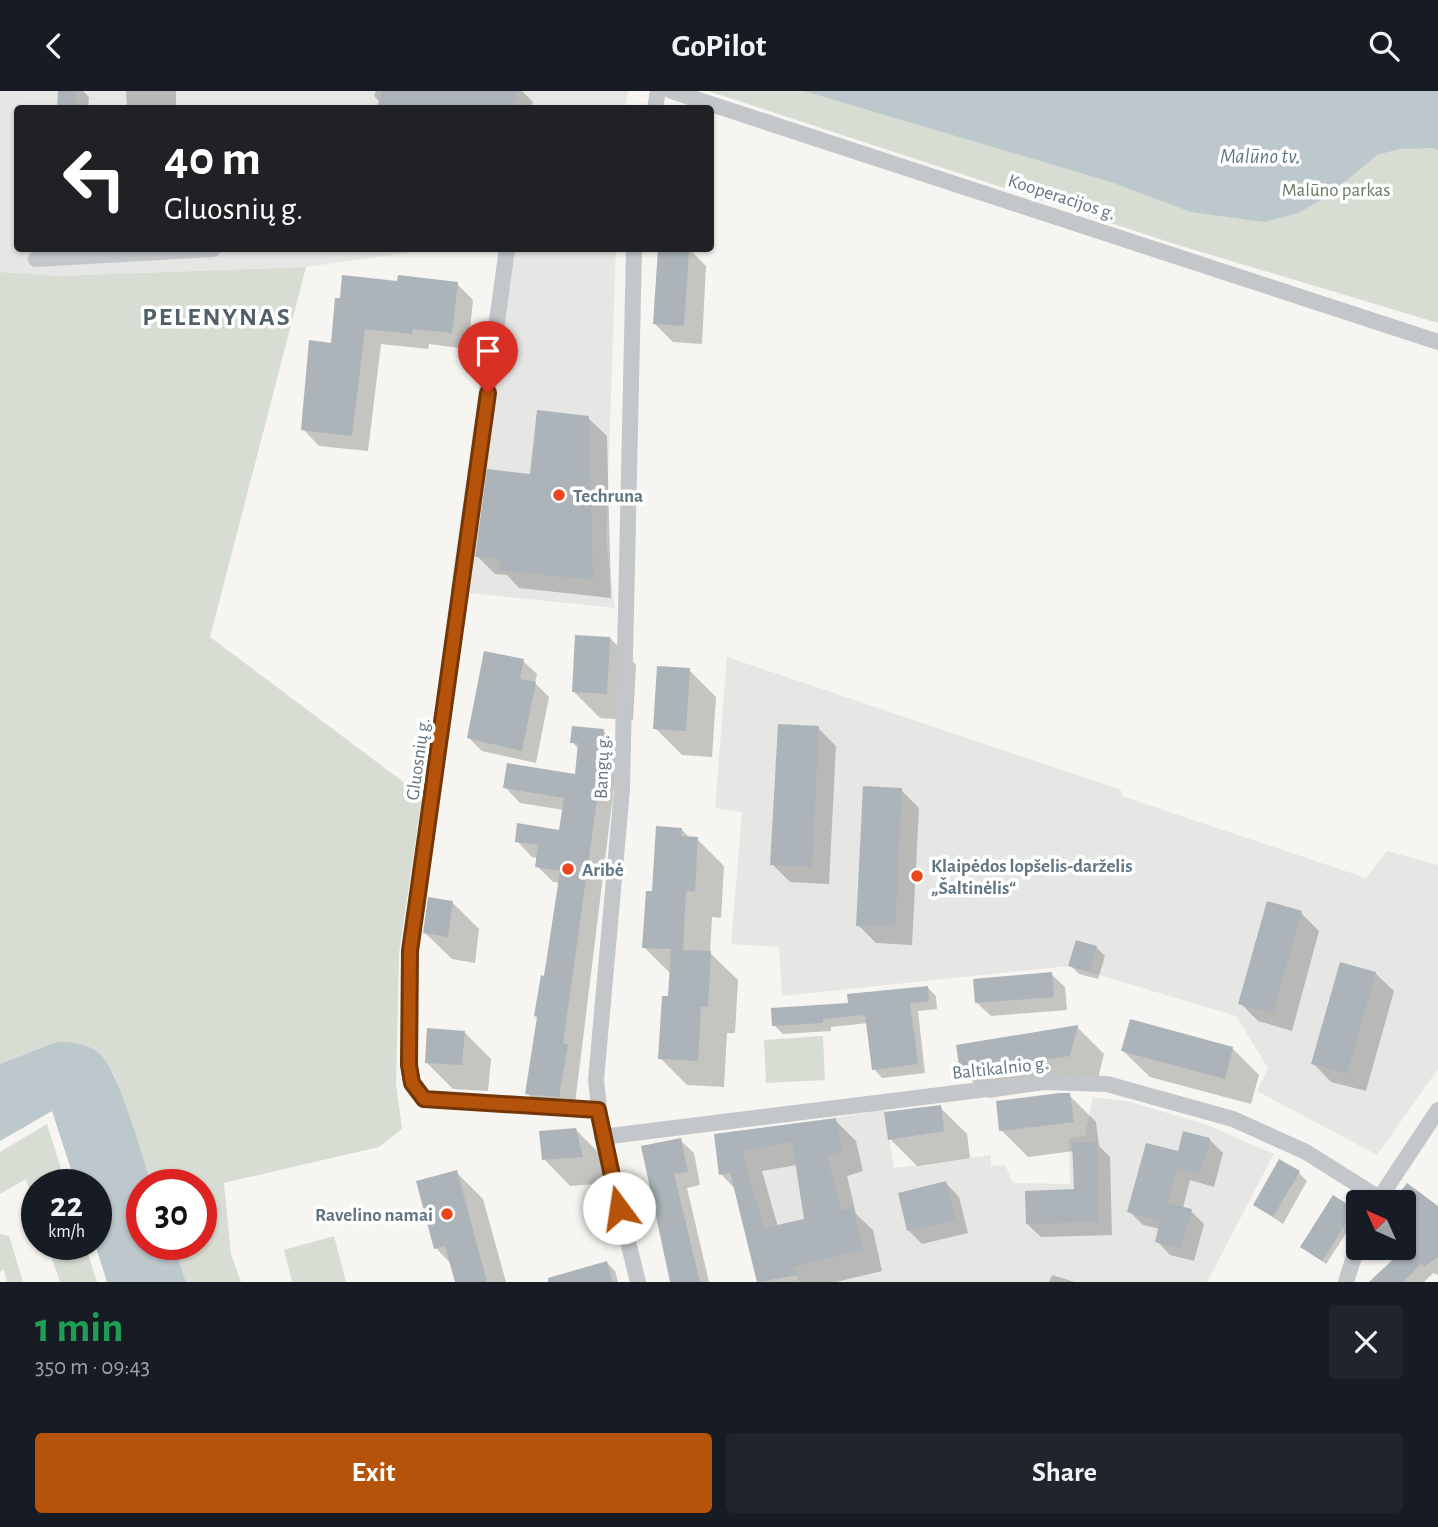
<!DOCTYPE html>
<meta charset="utf-8">
<style>
:root{--surface:#171b24;--page:#20242c;--text:#f1f3f6;--muted:#9ea1a6;--accent:#b45309}
body{margin:0;font-family:"Alegreya Sans",sans-serif;background:var(--page);color:var(--text);height:100vh;display:flex;flex-direction:column;font-size:26px;white-space:nowrap}
*{box-sizing:border-box;margin:0}
p{font-size:23px;color:var(--muted)}
.icon{flex:none;width:38px;height:38px;fill:none;stroke:currentColor;stroke-width:2;stroke-linecap:round;stroke-linejoin:round}
.map{position:relative;height:1191px;overflow:hidden}
.side{display:flex;flex-direction:column;background:var(--surface);flex:1}
.side>*{flex:none}
.top-card{position:absolute;left:14px;top:14px;width:700px;height:147px;border-radius:7px;box-shadow:0 2px 5px #0004;background:#202124;color:#fff;overflow:hidden}
.needle{width:46px;rotate:315deg}
.controls{position:absolute;left:1346px;top:1099px;display:grid;gap:14px}
.controls a{display:grid;place-items:center;width:70px;height:70px;border-radius:7px;background:var(--surface);box-shadow:0 2px 5px #0004;font-size:35px}
.speed{position:absolute;left:21px;top:1078px;display:flex;gap:14px;font-size:35px;font-weight:700;text-align:center}
.speed>*{display:grid;place-content:center;width:91px;height:91px;border-radius:50%;background:var(--surface);box-shadow:0 2px 5px #0004;line-height:1}
.speed small{font-size:18px;font-weight:400}
.speed .limit{border:10px solid #d22;background:#fff;color:#111}
.pin{position:absolute;display:grid;place-items:center;width:60px;height:60px;color:#fff;margin:-72px -30px;border-radius:50% 50% 50% 0;rotate:-45deg;box-shadow:0 0 7px #0007}
.pin .icon{rotate:45deg}
.me{position:absolute;width:77px;margin:-38px;rotate:346deg;stroke-linejoin:round;filter:drop-shadow(0 0 5px #0008)}
.turn{display:flex;align-items:center;gap:24px;height:147px;padding:0 35px;font-size:32px}
.turn .icon{width:91px;height:91px;stroke-width:2.5}
.turn b{display:block;font-size:49px;line-height:60px}
.round{display:grid;place-items:center;flex:none;width:74px;height:74px;border-radius:7px;background:var(--page)}
.headline{display:flex;align-items:center;justify-content:space-between;height:119px;padding:0 35px}
h1{font-size:42px;font-weight:700;line-height:52px;color:#1e9e55}
.action{display:flex;gap:14px;margin-top:auto;padding:14px 35px}
.action a{flex:1;height:80px;border-radius:7px;background:var(--accent);color:#fff;font-size:28px;font-weight:700;line-height:80px;text-align:center}
.action a+a{background:var(--page);color:var(--text)}
header{display:flex;justify-content:space-between;align-items:center;height:91px;padding:0 35px;background:var(--surface);font-size:32px;font-weight:700}
.map>svg:first-child{display:block}
.built{fill:#e6e7e5}
.green{fill:#d7ddd2}
.water{fill:#bcc8cc}
.shadow{fill:#0003;fill-rule:evenodd}
.building{fill:#acb4b9;fill-rule:evenodd}
.lines{fill:none;stroke-linecap:round;stroke-linejoin:round}
.minor{stroke:#c3c7ca;stroke-width:16}
.route-casing{stroke:#753606;stroke-width:18}
.route{stroke:#b45309;stroke-width:12}
.poi-dot{fill:#eb461c;stroke:#fff;stroke-width:2.5}
.labels{text-anchor:middle;stroke-width:7;stroke-linejoin:round;paint-order:stroke}
.park-label{font-size:19px;fill:#687b62;stroke:#fff}
.street-label{font-size:19px;fill:#637684;stroke:#fff}
.poi-label{font-size:19px;font-weight:bold;fill:#637684;stroke:#fff;text-anchor:start}
.water-label{font-size:21px;font-style:italic;fill:#5f7981;stroke:#fff}
.district-label{font-size:26px;font-weight:bold;letter-spacing:2px;fill:#515f69;stroke:#fff}
</style>
<header><svg class="icon" aria-label="back" viewBox="0 0 24 24"><path d="M15 5l-7 7 7 7"/></svg>GoPilot<svg class="icon" aria-label="search" viewBox="0 0 24 24"><circle cx="10" cy="10" r="6"/><path d="M15 15l6 6"/></svg></header>
<div class="map">
<svg width="1438" height="1191" viewBox="0 0 1438 1191">
<rect width="100%" height="100%" fill="#f6f5f1"/>
<g class="built">
<path d="M0,0H628L625,18H18V158H433L306,176L58,185L0,181Z"/>
<path d="M499,158H616L606,451L615,517L450,500Z"/>
<path d="M727,566L1121,699L1122,705L1366,787L1387,760L1438,774V978L1377,1064L1257,1000L1268,977L1236,925L1089,881L1097,855L1077,849L1068,875L782,905L779,856L731,853L742,721L715,717Z"/>
<path d="M1093,1006L1131,1011L1210,1035L1274,1063L1207,1191H799L797,1184L757,1191L730,1082L719,1084L714,1043L836,1027L884,1018L894,1077L991,1064V1075L1005,1074L1013,1092L1070,1093L1069,1047L1085,1045Z"/>
</g>
<g class="green">
<path d="M708,0H1438V232L1178,154Z"/>
<path d="M306,176L210,546L422,705L399,863L396,993L402,1038L379,1056L224,1092L231,1163L241,1191H186L173,1153H201V1094H152L114,984L100,962L56,951L0,973V181L58,185Z"/>
<path d="M823,945L825,989L766,992L764,949Z"/>
<path d="M47,1033L66,1094H37V1121L26,1088L0,1103V1061Z"/>
<path d="M0,1143L9,1145L23,1191H7L4,1178L0,1181Z"/>
<path d="M334,1145L346,1191H292L284,1159Z"/>
<path d="M47,1153H85L97,1191H60Z"/>
</g>
<g class="water">
<path d="M804,0H1438V59L1432,57L1399,58L1377,64L1327,106L1298,122L1264,131L1191,121L1111,91Z"/>
<path d="M56,951C71,951 85,952 98,961C117,974 143,1068 152,1094H142V1153H173L186,1191H107L95,1153L96,1094H76L52,1020L0,1050V973Z"/>
</g>
<g class="shadow">
<path d="M59,0H83L89,6L88,18H58Z"/>
<path d="M126,0H176V18H127Z"/>
<path d="M376,0H522L533,11L530,18H378L380,11L374,5Z"/>
<path d="M660,158H689L706,175L702,253L673,251L655,233Z"/>
<path d="M399,192L457,193L473,209L468,258L429,253L428,258L381,253L368,360L319,355L303,338L332,254Z"/>
<path d="M588,327L607,345L611,507L519,497L507,484L495,483L477,465L531,385Z"/>
<path d="M610,547L636,574L633,629L600,627L573,600Z"/>
<path d="M523,570L537,583L535,592L549,606L536,672L482,660L469,647Z"/>
<path d="M689,579L716,606L712,666L682,664L655,637Z"/>
<path d="M818,637L836,655L829,793L790,791L772,773Z"/>
<path d="M603,640L619,655L574,1021L542,1018L527,1002L560,792L553,791L537,775L538,767L532,766L517,750L560,741L564,719L520,712L505,696L577,685L579,658L572,651Z"/>
<path d="M901,699L919,717L912,854L876,852L858,834Z"/>
<path d="M681,738L690,747L697,748L724,775L721,827L712,826L710,862L738,889L735,942H727L724,996L687,994L660,967L671,883L644,856L654,802Z"/>
<path d="M452,811L479,838L475,872L452,868L425,842Z"/>
<path d="M1301,822L1319,840L1292,940L1258,930L1240,912Z"/>
<path d="M1096,856L1105,865L1098,888L1079,883L1070,874Z"/>
<path d="M1375,882L1394,900L1366,1000L1331,991L1313,972Z"/>
<path d="M1051,883L1065,896L1067,919L991,925L977,912Z"/>
<path d="M927,896L936,905L937,918L918,920L925,982L882,987L874,978L868,932L831,936V940L783,943L774,934Z"/>
<path d="M1077,936L1104,963L1097,991L989,1007L962,980Z"/>
<path d="M464,941L491,968L488,1000L453,998L426,971Z"/>
<path d="M1232,957L1259,984L1251,1013L1150,986L1123,960Z"/>
<path d="M1069,1004L1096,1031L1099,1055L1110,1066L1112,1144L1041,1146L1027,1133L1075,1100L1074,1060L1028,1066L1001,1039Z"/>
<path d="M940,1016L967,1043L970,1067L917,1075L890,1048Z"/>
<path d="M835,1029L856,1050L863,1080L847,1085L856,1123L873,1139L882,1180L836,1191H759L736,1099L721,1083L716,1045ZM797,1074L806,1130L778,1136L762,1080Z"/>
<path d="M575,1038L602,1065L609,1092L570,1095L544,1068Z"/>
<path d="M1209,1048L1223,1062L1214,1096L1190,1089L1183,1117L1191,1120L1204,1133L1194,1170L1170,1164L1157,1150L1160,1138L1143,1134L1129,1120L1179,1063Z"/>
<path d="M680,1049L694,1062L700,1094L687,1097L709,1191H672L643,1056Z"/>
<path d="M456,1081L483,1108L506,1191H457L452,1174L436,1157Z"/>
<path d="M1298,1081L1307,1090L1283,1133L1255,1114Z"/>
<path d="M946,1092L959,1106L968,1142L922,1153L909,1140Z"/>
<path d="M1407,1094L1438,1118V1184L1433,1182L1424,1191H1372L1409,1155L1404,1151V1111H1394Z"/>
<path d="M1334,1107L1358,1124L1326,1173L1302,1156Z"/>
<path d="M607,1172L615,1180L618,1191H577Z"/>
<path d="M1052,1184L1075,1191H1049Z"/>
</g>
<g class="building">
<path d="M58,0H76L75,18H57Z"/>
<path d="M383,0H519L511,18H376Z"/>
<path d="M658,158H689L684,235L653,233Z"/>
<path d="M342,184L397,190L398,184L458,191L452,242L413,238L412,243L365,238L352,345L301,339L309,249L331,252L335,207H340Z"/>
<path d="M537,319L589,325L593,489L499,479L500,468L475,466L487,378L530,383Z"/>
<path d="M575,544L610,546L607,603L572,601Z"/>
<path d="M484,560L524,568L520,588L536,591L522,660L467,647Z"/>
<path d="M657,575L690,577L686,640L653,638Z"/>
<path d="M778,633L819,635L812,776L770,774Z"/>
<path d="M572,635L604,638L600,687L563,953H568L559,1006L533,1004L525,1003L537,926L534,925L541,884L544,885L560,780L535,776L538,754L515,751L517,732L559,739L564,707L503,697L507,672L575,683L578,652H570Z"/>
<path d="M863,695L902,697L895,836L856,835Z"/>
<path d="M656,735L682,737L681,745L698,746L695,801L686,800L683,859L711,860L708,916H701L698,970L658,968L662,905H668L671,858L642,857L646,800H652Z"/>
<path d="M428,806L453,810L448,846L423,842Z"/>
<path d="M1267,810L1302,820L1273,922L1238,913Z"/>
<path d="M1076,849L1097,855L1089,881L1068,875Z"/>
<path d="M1340,871L1376,881L1347,983L1311,973Z"/>
<path d="M1052,881L1054,906L975,912L973,888Z"/>
<path d="M928,895L929,910L910,912L918,973L872,979L865,924L823,928V932L772,935L771,917L848,912L847,903Z"/>
<path d="M1130,928L1233,956L1225,988L1121,960Z"/>
<path d="M1078,934L1070,965L960,981L956,954Z"/>
<path d="M427,937L465,940L462,974L425,972Z"/>
<path d="M1060,1002H1070L1074,1031L999,1040L996,1010Z"/>
<path d="M941,1014L944,1040L888,1049L884,1021Z"/>
<path d="M836,1027L843,1060L827,1065L841,1119L853,1117L863,1159L793,1176L798,1184L757,1191L730,1081L719,1084L714,1043ZM792,1051L804,1128L764,1137L742,1060Z"/>
<path d="M576,1037L583,1066L542,1069L539,1040Z"/>
<path d="M1183,1040L1210,1047L1200,1083L1177,1077L1167,1112L1192,1118L1181,1158L1155,1151L1160,1130L1127,1121L1146,1052L1178,1060Z"/>
<path d="M681,1047L688,1081L674,1083L700,1191H670L641,1055Z"/>
<path d="M1072,1051H1097L1099,1131L1026,1133L1025,1100L1074,1098Z"/>
<path d="M1279,1068L1300,1080L1273,1126L1253,1114Z"/>
<path d="M457,1079L487,1191H455L445,1155L434,1158L416,1090Z"/>
<path d="M946,1090L955,1129L907,1140L898,1102Z"/>
<path d="M1407,1092L1438,1115V1166L1424,1176L1422,1172L1403,1191H1369L1404,1158V1111H1392Z"/>
<path d="M1333,1104L1355,1118L1322,1170L1300,1156Z"/>
<path d="M607,1170L613,1191H548V1187Z"/>
</g>
<g class="lines">
<g class="minor">
<path d="M671,0L1438,251"/>
<path d="M655,18L658,0"/>
<path d="M507,158L410,860L409,974L412,992L424,1008L598,1019"/>
<path d="M634,158L622,698L596,989L602,1046L638,1191"/>
<path d="M36,168L213,158"/>
<path d="M602,1046L1044,991L1107,993L1233,1028L1306,1061L1379,1107"/>
<path d="M1377,1111L1438,1019"/>
<path d="M1346,1191L1358,1153"/>
</g>
</g>
<g class="lines">
<g class="route-casing">
<path id="route" d="M488,302L410,860L409,974L412,992L424,1008L598,1019L619,1117"/>
</g>
<use href="#route" class="route"/>
</g>
<g class="poi-dot">
<circle cx="559" cy="404" r="7"/>
<circle cx="568" cy="778" r="7"/>
<circle cx="917" cy="785" r="7"/>
<circle cx="447" cy="1123" r="7"/>
</g>
<g class="labels">
<g class="park-label">
<text x="1336" y="105">Malūno parkas</text>
</g>
<g class="street-label">
<text transform="translate(1062 105) rotate(18)" y="7">Kooperacijos g.</text>
<text transform="translate(417 668) rotate(-82)" y="7">Gluosnių g.</text>
<text transform="translate(601 676) rotate(-88)" y="7">Bangų g.</text>
<text transform="translate(1000 976) rotate(-6)" y="7">Baltikalnio g.</text>
</g>
<g class="poi-label">
<text x="573" y="411">Techruna</text>
<text x="931" y="781">Klaipėdos lopšelis-darželis<tspan x="931" dy="22">„Šaltinėlis“</tspan></text>
<text x="582" y="785">Aribė</text>
<text x="433" y="1130" text-anchor="end">Ravelino namai</text>
</g>
<g class="water-label">
<text x="1260" y="72">Malūno tv.</text>
</g>
<g class="district-label">
<text x="217" y="234">PELENYNAS</text>
</g>
</g>
</svg>
<div class="controls">
<a><svg class="needle" viewBox="-14 -14 28 28"><path d="M0-13l5 13h-10z" fill="#e53935"/><path d="M0 13l5-13h-10z" fill="#9ea1a6"/></svg></a>
</div>
<div class="speed"><div>22<small>km/h</small></div><div class="limit">30</div></div>
<div class="pin" style="left:488px;top:302px;background:#d93025"><svg class="icon" aria-label="arrive" viewBox="0 0 24 24"><path d="M6 21V4h12l-3 4 3 4H6"/></svg></div>
<svg class="me" style="left:619px;top:1117px" viewBox="-20 -20 40 40"><circle r="19" fill="#fff"/><path d="M0-13L10 11 0 6-10 11z" fill="#b45309"/></svg>
<div class="top-card">
<div class="turn"><svg class="icon" aria-label="left" viewBox="0 0 24 24"><path d="M17 20v-9H6M10 6l-5 5 5 5"/></svg><div><b>40 m</b>Gluosnių g.</div></div>
</div>
</div>
<section class="side">
<div class="headline"><div><h1>1 min</h1><p>350 m · 09:43</p></div><a class="round"><svg class="icon" aria-label="close" viewBox="0 0 24 24"><path d="M6 6l12 12M18 6L6 18"/></svg></a></div>
<div class="action"><a>Exit</a><a>Share</a></div>
</section>
